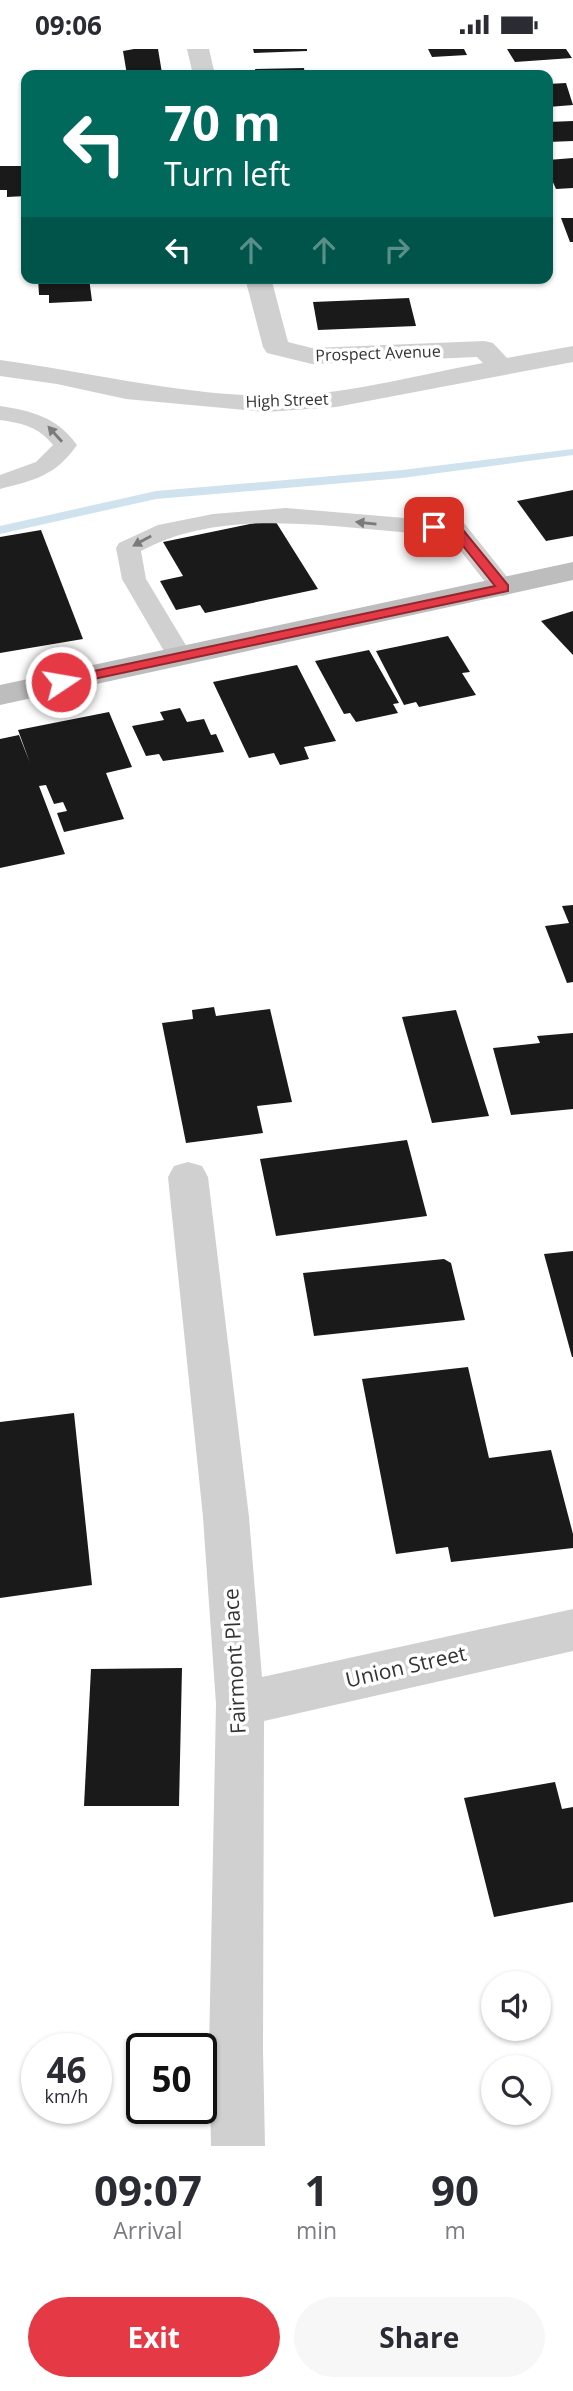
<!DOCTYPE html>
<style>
:root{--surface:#fff;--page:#f7f7f7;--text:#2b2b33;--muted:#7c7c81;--accent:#e63946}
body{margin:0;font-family:"Open Sans",sans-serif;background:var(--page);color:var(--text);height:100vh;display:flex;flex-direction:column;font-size:26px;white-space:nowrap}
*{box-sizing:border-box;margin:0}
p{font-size:23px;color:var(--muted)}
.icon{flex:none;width:38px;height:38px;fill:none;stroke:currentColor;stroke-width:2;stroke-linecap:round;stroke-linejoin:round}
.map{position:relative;height:2097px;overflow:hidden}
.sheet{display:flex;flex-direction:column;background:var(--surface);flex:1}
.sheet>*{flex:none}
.guide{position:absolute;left:21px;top:21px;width:532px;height:214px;border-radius:14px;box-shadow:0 2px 5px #0004;background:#00695c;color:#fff;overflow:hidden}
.controls{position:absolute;left:481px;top:1922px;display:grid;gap:14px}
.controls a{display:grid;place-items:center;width:70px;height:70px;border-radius:50%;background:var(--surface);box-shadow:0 2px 5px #0004;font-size:35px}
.speed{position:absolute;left:21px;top:1984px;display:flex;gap:14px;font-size:35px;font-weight:700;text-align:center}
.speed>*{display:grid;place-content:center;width:91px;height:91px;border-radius:50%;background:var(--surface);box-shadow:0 2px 5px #0004;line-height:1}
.speed small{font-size:18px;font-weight:400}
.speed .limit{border:4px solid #111;border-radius:10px;background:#fff;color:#111}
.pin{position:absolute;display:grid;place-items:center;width:60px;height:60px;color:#fff;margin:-30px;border-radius:14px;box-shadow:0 4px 10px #0006}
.me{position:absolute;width:77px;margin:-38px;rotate:78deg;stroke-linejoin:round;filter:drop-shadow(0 0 5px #0008)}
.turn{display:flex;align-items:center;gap:24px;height:147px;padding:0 28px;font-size:32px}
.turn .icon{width:91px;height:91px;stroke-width:2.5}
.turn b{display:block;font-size:49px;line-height:60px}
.lanes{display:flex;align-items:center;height:66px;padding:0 28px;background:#0003;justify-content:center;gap:35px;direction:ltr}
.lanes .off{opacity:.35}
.eta{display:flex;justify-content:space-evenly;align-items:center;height:119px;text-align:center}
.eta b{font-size:42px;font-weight:700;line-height:49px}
.action{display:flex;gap:14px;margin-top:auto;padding:14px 28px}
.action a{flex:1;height:80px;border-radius:42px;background:var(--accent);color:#fff;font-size:28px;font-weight:700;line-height:80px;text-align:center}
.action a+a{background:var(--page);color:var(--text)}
.status{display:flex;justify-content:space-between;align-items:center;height:49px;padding:0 35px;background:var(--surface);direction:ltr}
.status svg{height:19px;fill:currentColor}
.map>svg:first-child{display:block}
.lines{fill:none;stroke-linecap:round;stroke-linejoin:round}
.stream{fill:#cfe2ee;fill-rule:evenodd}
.building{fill:#1a1a1a}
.service{fill:#d0d0d0;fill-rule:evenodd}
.minor{fill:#d0d0d0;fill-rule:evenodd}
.secondary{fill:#bdbdbd;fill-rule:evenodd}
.oneway{fill:#7a7a7a}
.route{fill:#e63946;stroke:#96252e;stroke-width:2}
.labels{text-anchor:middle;stroke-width:7;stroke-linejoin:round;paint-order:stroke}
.far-street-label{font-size:16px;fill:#333;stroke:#fff}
.near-street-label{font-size:21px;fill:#333;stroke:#fff}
</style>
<div class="status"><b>09:06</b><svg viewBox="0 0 49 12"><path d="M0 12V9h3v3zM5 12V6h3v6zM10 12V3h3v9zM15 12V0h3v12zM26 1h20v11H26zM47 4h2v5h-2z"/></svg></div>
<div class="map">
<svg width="573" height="2097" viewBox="0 0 573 2097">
<rect width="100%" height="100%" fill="#fff"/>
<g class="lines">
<path class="stream" d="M573,400V406L402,429L156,450L0,485V477L156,442L402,421Z"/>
</g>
<g class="building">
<path d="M134,0H158L162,24L127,26L123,2Z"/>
<path d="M253,0H307V2L254,4Z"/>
<path d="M428,0H464L467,6L432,8Z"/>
<path d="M507,0H566L572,9L515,13Z"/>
<path d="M304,19L305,26H256L255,20Z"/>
<path d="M566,34L573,56L548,58V35Z"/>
<path d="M573,72V92L548,93V73Z"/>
<path d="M573,109V139L556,140L552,131H548V111Z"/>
<path d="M0,117H26V147L7,148V141H0Z"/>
<path d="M561,169H573V193H570Z"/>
<path d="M38,229H89L92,252L49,254V246H39Z"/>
<path d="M409,249L416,277L318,281L313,253Z"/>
<path d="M573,441V487L546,492L517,452Z"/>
<path d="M274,470L318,540L205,564L200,556L176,561L160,532L183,527L163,493Z"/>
<path d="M41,481L83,590L0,604V488Z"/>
<path d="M573,562V606L541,572Z"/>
<path d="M448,587L470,623L462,624L476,646L419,658L416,653L404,656L376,602Z"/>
<path d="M369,601L399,654L393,655L398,664L356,673L350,664L344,665L315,612Z"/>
<path d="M297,616L336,692L304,698L309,710L280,716L274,704L249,709L213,633Z"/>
<path d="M180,659L187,673L204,670L211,686L216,685L224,703L163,712L159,705L146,707L132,677L164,671L160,663Z"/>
<path d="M109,663L132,718L106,724L124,770L64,783L57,764L67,762L63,753L54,755L46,736L39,737L65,805L0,819V690L19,686L30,714L18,681Z"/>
<path d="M573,856V933L567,934L545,877L569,874L562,857Z"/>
<path d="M214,958L216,967L270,960L292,1053L257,1057L263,1084L186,1094L162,974L193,970L192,961Z"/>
<path d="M456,961L489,1067L432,1074L402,968Z"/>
<path d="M573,984V1060L511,1066L493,999L540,994L537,987Z"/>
<path d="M407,1091L427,1167L276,1187L260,1110Z"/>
<path d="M573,1202V1308H572L544,1205Z"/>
<path d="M444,1210L451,1214L465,1271L314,1287L303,1224Z"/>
<path d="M468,1318L489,1409L551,1401L573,1485V1499L451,1513L448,1498L396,1505L362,1330Z"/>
<path d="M74,1364L92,1536L0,1549V1373Z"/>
<path d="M182,1619L179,1757H84L91,1620Z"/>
<path d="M555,1733L562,1760L573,1758V1853L494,1868L464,1749Z"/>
</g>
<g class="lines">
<g class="service">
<path d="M0,357C32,362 57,368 77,396C55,427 35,431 0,440V426L36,413L53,396C39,378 22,374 0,371Z"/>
<path d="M286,459L464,474L516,539L512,544L503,547L494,544L448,486C350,483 231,453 141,502L146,530L193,608L189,614L180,616L171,614L122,530L116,499L119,494L158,476L213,465Z"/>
</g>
<g class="minor">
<path d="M187,0H209L215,26H193Z"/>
<path d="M245,229H271L288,293L312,299L484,292L493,294L507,309L573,297V313L336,358L266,363L126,350L57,335L0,327V311C88,323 176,345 266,347C338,348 412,327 483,314L477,308L312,315L267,304L263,298Z"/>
<path d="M188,1113L202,1117L208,1128L249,1468L262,1628L573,1560V1602L264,1672L263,2001L265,2097H211L209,2001L216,1655L203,1468L168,1128L174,1117Z"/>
</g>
<path class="secondary" d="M573,513V531L0,656V636Z"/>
</g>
<defs><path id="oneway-solid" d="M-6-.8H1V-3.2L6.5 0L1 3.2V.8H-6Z" transform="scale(1.75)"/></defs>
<g class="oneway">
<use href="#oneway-solid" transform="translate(55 385) rotate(-132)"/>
<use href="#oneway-solid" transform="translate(366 474) rotate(-174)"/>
<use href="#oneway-solid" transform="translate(142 492) rotate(151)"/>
</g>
<path class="route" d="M434,475L459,476L508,536V542L61,637L55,633L61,629L495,537L451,482L429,481L428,478Z"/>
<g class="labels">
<g class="far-street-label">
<text transform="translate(378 304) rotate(-2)" y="6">Prospect Avenue</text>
<text transform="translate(287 351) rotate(-2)" y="6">High Street</text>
</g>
<g class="near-street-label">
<text transform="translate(235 1612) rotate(-93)" y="7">Fairmont Place</text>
<text transform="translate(406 1618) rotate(-13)" y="7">Union Street</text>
</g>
</g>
</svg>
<div class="controls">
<a><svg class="icon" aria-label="sound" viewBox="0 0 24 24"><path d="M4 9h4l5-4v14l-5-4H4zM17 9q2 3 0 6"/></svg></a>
<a><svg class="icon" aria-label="search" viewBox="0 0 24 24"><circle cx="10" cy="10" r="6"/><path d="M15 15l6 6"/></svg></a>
</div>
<div class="speed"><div>46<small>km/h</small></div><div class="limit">50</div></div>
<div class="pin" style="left:434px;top:478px;background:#d93025"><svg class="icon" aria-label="arrive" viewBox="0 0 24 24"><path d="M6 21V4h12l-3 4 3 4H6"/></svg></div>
<svg class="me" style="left:61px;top:633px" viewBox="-20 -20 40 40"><circle r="17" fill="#e63946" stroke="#fff" stroke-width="3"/><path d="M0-11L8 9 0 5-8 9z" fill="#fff"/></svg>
<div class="guide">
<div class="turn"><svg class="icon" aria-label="left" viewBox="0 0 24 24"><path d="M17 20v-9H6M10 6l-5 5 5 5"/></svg><div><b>70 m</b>Turn left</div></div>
<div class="lanes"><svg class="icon" aria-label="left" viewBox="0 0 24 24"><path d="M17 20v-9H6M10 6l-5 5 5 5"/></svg><svg class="icon off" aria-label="ahead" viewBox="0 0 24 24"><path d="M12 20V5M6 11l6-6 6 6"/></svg><svg class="icon off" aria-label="ahead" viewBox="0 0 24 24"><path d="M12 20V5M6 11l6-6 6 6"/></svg><svg class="icon off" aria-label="right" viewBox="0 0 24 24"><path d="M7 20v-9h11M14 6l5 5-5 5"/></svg></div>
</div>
</div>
<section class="sheet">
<div class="eta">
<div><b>09:07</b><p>Arrival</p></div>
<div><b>1</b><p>min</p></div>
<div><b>90</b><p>m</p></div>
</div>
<div class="action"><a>Exit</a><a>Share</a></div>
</section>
